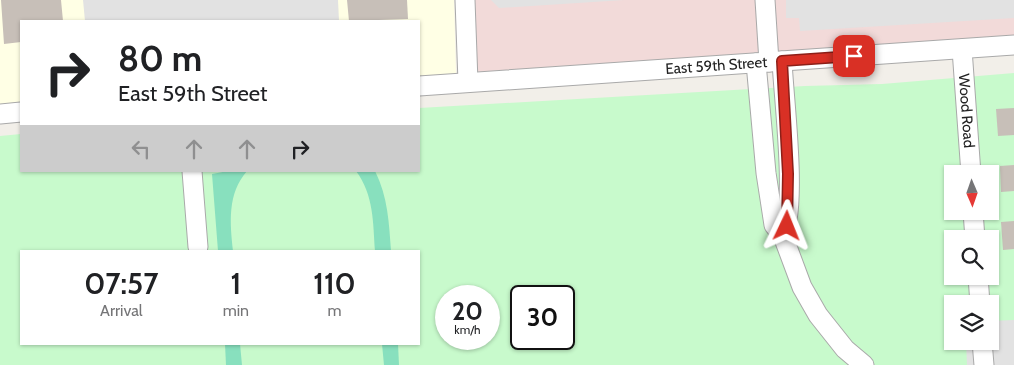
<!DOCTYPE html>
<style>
:root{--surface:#fff;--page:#f6f6f6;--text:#202124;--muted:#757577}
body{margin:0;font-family:Cabin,sans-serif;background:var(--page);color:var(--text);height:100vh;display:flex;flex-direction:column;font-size:19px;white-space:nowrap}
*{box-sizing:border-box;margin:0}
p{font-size:16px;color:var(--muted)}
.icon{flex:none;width:28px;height:28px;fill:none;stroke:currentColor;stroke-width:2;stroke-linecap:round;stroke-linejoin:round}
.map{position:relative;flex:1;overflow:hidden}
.details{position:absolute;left:20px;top:250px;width:400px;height:95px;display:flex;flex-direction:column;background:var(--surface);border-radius:0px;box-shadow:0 1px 4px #0004}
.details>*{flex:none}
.banner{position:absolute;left:20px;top:20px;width:400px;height:152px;border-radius:0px;box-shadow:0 1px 4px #0004;background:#fff;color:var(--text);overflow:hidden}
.needle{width:32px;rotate:178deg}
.fabs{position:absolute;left:944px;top:165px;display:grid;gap:10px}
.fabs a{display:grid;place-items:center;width:55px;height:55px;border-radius:0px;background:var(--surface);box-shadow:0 1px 4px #0004;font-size:25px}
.speed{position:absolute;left:435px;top:285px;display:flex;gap:10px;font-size:25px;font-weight:700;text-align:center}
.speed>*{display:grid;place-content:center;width:65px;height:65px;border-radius:50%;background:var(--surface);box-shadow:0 1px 4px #0004;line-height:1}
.speed small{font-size:12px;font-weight:400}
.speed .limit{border:2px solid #111;border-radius:8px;background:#fff;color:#111}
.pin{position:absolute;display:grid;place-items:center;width:42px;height:42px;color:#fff;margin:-21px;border-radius:10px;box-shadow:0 2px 8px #0006}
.me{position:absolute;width:55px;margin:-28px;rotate:2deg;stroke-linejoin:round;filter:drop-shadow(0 0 4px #0008)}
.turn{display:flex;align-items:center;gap:18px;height:105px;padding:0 15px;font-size:22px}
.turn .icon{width:65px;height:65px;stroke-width:2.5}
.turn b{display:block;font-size:35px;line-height:42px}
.lanes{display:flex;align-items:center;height:48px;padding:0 15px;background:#0003;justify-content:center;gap:25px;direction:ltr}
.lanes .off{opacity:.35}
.eta{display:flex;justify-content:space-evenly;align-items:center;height:85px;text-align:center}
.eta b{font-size:30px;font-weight:600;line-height:35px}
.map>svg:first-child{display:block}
.commercial{fill:#f2dad9}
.education{fill:#ffffe5}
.park{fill:#c8facc;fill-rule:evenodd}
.pitch{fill:#88e0be}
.parking{fill:#e2e2e2}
.building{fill:#c7bfb8}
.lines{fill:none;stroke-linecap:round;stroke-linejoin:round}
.minor-casing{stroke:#a9a9a9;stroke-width:21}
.minor{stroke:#fff;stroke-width:19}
.route-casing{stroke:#8d1f18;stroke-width:12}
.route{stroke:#d93025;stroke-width:9}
.labels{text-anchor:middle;stroke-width:4;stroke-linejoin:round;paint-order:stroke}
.street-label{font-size:15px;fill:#222;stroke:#fff}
</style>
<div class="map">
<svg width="1014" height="365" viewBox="0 0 1014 365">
<rect width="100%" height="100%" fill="#f2efe9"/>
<path class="commercial" d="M473,0H1014V35L476,72Z"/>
<path class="education" d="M0,0H454L456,74L419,76V21H21V104L0,105Z"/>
<path class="park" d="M1014,73V365H0V136L21,134V171H419V108L805,86L882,84ZM952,174H990V211H952ZM952,239H990V276H952ZM21,251H419V344H21ZM446,296H489V339H446ZM521,296H564V339H521ZM952,304H990V341H952Z"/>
<g class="pitch">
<path d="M228,171H247C227,194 230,223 233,251H218L212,174Z"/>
<path d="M356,171H375C388,197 389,223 391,251H375C373,223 374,195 356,171Z"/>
<path d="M225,344H240L242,365H226Z"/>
<path d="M382,344H398L399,365H384Z"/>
</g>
<g class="parking">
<path d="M83,0H338L339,21H85Z"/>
<path d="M491,0H624L499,8Z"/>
<path d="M786,0H1014V18L800,31L799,18H786Z"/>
<path d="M1014,320V365H967L966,341H990V321Z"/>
</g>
<g class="building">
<path d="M1,0H61L63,21H21V42L4,44Z"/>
<path d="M347,0H407L408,19L349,21Z"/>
<path d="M1014,108V135L998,136L996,109Z"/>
<path d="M1014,165V191L1001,192L1000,166Z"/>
<path d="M1014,221V249L1003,250L1001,222Z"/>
</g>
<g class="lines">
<g class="minor-casing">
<g id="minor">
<path d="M465,0L468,82"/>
<path d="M765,0L769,62"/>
<path id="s1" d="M962,49L971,174"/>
<path d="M782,61C784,103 797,201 783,236"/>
<path d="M756,63L766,173L774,225L783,236L802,287L818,315L845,349L864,365"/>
<path id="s2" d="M419,86L1014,45"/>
<path d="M0,114L21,112"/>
<path d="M192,171L198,247"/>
<path d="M973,211L975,239"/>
<path d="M978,276L980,304"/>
<path d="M982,341L984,365"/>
</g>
</g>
<use href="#minor" class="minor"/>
</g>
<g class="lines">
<g class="route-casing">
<path id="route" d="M787,226L788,174L782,61L854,56"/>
</g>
<use href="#route" class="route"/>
</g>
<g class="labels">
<g class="street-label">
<text dy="5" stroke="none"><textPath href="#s2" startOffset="298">East 59th Street</textPath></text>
<text dy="5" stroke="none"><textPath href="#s1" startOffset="62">Wood Road</textPath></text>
</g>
</g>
</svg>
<div class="fabs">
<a><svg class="needle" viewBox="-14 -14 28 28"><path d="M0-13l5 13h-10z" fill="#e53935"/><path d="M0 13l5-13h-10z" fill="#757577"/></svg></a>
<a><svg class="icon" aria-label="search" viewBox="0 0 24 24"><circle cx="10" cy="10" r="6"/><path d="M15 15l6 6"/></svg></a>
<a><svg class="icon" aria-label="layers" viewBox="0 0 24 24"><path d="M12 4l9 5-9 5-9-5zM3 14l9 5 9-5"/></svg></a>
</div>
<div class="speed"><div>20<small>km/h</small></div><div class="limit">30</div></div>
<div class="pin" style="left:854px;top:56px;background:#d93025"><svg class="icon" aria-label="arrive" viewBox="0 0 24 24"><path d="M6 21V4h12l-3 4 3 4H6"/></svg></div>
<svg class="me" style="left:787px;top:226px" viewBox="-20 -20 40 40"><path d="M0-17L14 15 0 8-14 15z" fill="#d93025" stroke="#fff" stroke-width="4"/></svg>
<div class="banner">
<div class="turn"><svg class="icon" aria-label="right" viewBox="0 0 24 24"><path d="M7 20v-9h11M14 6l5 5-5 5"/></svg><div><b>80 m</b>East 59th Street</div></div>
<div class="lanes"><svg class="icon off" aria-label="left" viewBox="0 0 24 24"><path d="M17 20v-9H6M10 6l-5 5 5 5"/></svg><svg class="icon off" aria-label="ahead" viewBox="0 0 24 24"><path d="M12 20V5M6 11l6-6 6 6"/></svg><svg class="icon off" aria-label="ahead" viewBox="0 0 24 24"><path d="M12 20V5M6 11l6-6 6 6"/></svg><svg class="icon" aria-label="right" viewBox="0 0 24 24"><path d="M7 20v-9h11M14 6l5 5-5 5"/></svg></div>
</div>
<section class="details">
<div class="eta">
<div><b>07:57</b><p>Arrival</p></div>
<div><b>1</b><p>min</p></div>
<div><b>110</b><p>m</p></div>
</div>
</section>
</div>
